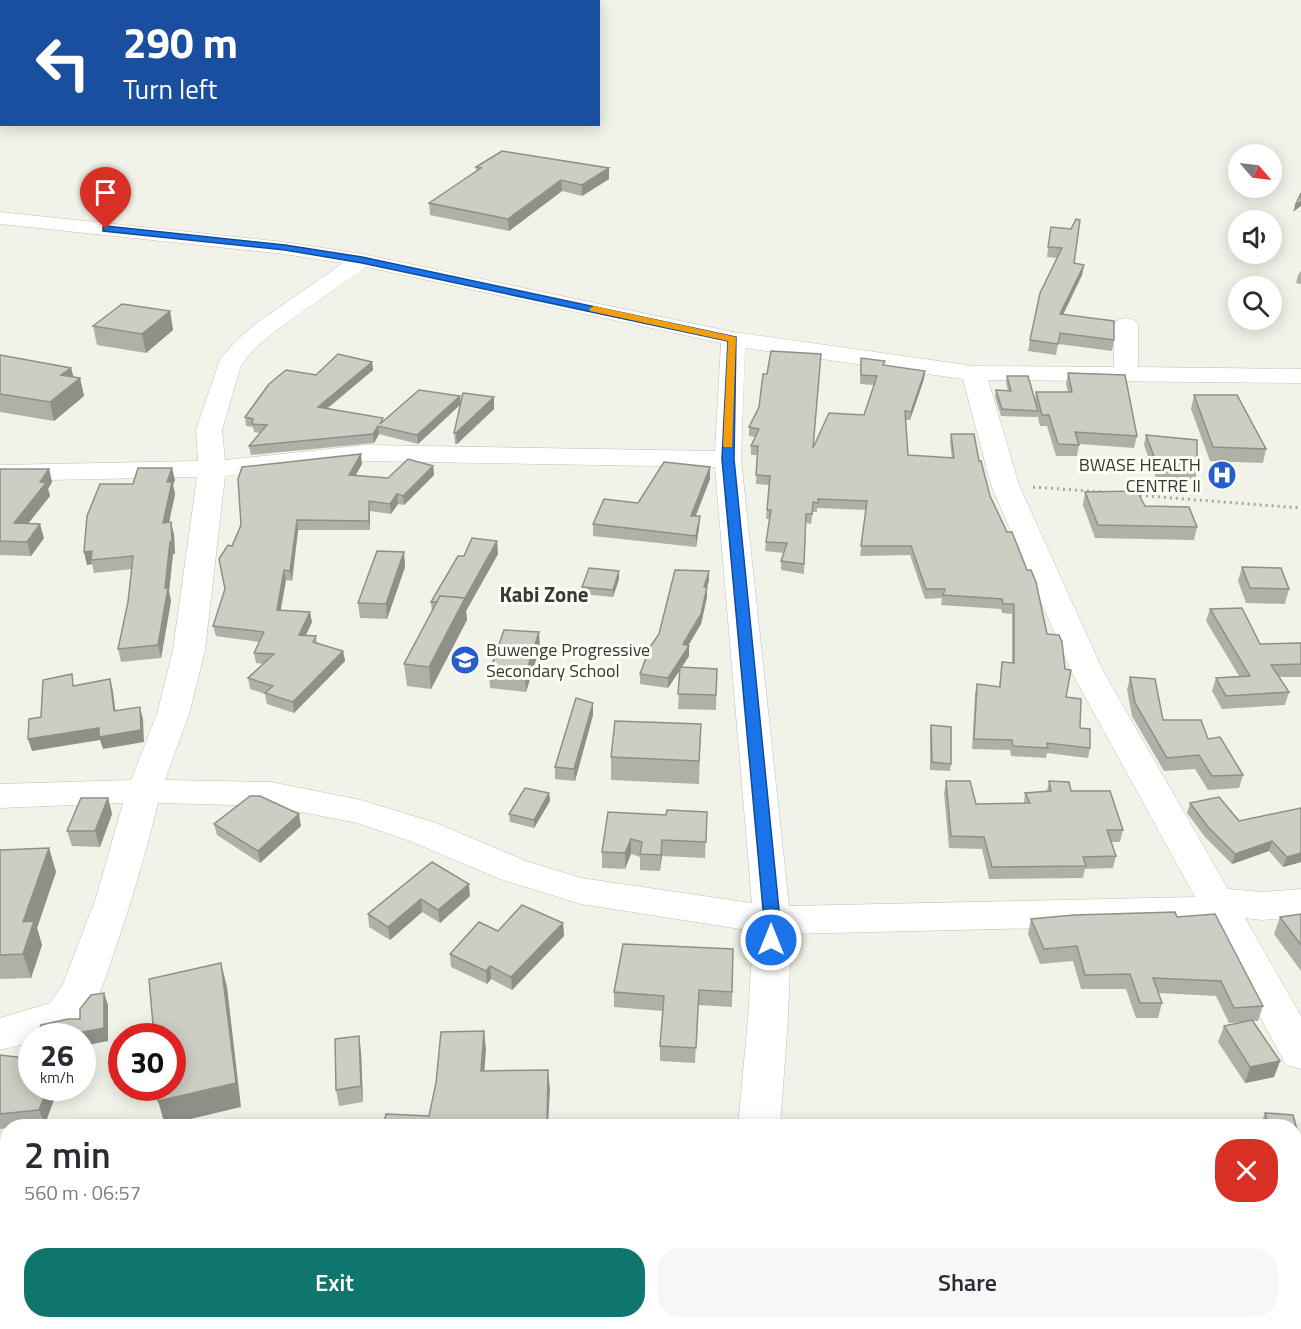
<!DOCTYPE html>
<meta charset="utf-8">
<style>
:root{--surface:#fff;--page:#f7f7f7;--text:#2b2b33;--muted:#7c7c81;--accent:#0f766e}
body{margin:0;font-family:"Titillium Web",sans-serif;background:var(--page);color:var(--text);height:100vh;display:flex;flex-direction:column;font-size:22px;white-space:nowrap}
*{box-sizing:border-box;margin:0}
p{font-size:20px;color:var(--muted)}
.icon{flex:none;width:33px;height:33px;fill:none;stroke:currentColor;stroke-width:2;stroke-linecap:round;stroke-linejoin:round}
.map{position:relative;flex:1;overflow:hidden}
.drawer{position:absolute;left:0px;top:1119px;width:1302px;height:210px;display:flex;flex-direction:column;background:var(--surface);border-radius:24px 24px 0 0;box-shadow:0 3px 15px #0003}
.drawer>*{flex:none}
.banner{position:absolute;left:0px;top:0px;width:600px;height:126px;box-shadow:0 3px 15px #0003;background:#1a4fa0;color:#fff;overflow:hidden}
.needle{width:39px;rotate:118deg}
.controls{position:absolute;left:1228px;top:144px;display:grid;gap:12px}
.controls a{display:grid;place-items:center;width:54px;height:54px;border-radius:50%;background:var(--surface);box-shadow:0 3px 15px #0003;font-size:30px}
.speed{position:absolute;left:18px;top:1023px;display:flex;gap:12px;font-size:30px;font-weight:700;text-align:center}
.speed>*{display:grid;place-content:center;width:78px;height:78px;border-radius:50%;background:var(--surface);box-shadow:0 3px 15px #0003;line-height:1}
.speed small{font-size:15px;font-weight:400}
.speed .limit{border:9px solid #d22;background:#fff;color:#111}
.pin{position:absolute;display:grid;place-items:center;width:51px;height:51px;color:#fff;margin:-62px -26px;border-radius:50% 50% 50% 0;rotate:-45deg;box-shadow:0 0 6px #0007}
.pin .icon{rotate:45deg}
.me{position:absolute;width:66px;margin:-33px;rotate:0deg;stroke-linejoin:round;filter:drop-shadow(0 0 4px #0008)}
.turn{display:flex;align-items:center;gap:21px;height:126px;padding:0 24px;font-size:27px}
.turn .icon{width:78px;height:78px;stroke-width:2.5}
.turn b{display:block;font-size:42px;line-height:51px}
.round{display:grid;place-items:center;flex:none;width:63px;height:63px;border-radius:24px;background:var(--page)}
.overview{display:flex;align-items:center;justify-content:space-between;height:102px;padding:0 24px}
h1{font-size:36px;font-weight:600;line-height:45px}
.action{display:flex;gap:12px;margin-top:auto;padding:12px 24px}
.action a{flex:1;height:69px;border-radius:24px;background:var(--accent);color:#fff;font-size:24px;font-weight:600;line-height:69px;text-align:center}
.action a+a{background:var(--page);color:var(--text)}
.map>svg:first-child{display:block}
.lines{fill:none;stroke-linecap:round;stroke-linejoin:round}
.minor-casing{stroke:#c0c1b7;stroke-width:1}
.major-casing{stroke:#8f944c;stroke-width:1}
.path{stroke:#a7a8a1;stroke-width:3;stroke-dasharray:2 4;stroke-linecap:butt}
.minor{fill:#fff;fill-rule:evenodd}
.major{fill:#d8dc9b;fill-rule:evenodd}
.wall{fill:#afb0a8}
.shaded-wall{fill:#8f9088}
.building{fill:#cccdc3;stroke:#8f9088;stroke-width:1.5}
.route{fill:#1a73e8;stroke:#114b97;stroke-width:1.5}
.slow{fill:#f59e0b}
.labels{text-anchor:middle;stroke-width:6;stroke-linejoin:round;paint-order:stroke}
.poi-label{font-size:18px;fill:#393a36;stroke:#fefff5;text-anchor:end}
.quarter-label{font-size:21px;font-weight:bold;fill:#393a36;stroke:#fefff5}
</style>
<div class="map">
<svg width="1301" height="1329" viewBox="0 0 1301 1329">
<rect width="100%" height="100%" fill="#f1f2e8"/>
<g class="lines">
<g class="minor-casing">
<g id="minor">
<path d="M0,212L284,242L362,254L733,332L974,366L1114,367V325L1118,320L1126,318L1134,320L1138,325V367L1301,369V383L988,380L1019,485L1103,671L1228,889L1262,892L1301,889V917L1262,920L1245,918L1301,1016V1069L1286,1065L1210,924L791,934L788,1019L780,1126H738L748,1019L753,931L581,904L500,879L410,841L357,823L271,806L158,803C145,856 130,907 112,958C105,979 97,1008 79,1024C67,1035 48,1036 32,1036V1042L0,1050V1018L50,1003L63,984L96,898L123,803L0,808V784L131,780L157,714L173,650L197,477L0,481V465L198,461L196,430L220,359L238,339L258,322L343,263L284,254L0,224ZM366,267L721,343L715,451L366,445L225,460L222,430L241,365L254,349L274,332ZM745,348L963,379L991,485L1071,671L1195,897L789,906L741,459ZM366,461L715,467L752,903L581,878L526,861L436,823L361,800L271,782L165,780L189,714L205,650L225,476Z"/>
<path d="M716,1322H764L763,1329H715Z"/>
</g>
</g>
<g class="major-casing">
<g id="major">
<path d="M128,0H145L127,2Z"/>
<path d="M0,73H2L0,84Z"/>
</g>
</g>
<g class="path">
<path d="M1033,487L1103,492"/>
<path d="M1134,495L1301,508"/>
</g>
<use href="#minor" class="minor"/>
<use href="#major" class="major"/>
</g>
<g class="wall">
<path d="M476,167L609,179L582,196L562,191L509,231L430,215L429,203L476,172Z"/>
<path d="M1051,227L1074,263L1084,265L1082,275L1063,315L1114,340L1112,351L1058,344L1056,355L1028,351L1030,340L1057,258L1047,257Z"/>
<path d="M1301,271V284L1296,283L1298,275Z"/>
<path d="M170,311L173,330L146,353L97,345L93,326Z"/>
<path d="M0,355L71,368L73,377L80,378L84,396L54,421L0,412Z"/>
<path d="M861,358L884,365L925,371L924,379L910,420H906L908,455L952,458L950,443L951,434L979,461L990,496L1047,634L1066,697L1080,728L1090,748L1088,758L1047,753L1046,758L1011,756L1010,750L972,749L975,694L977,684L999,687L1002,662L1012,663V614L1002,613L1001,609L941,605L942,598L925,599L910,555L860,556L866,510L817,508V512H813L811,524L806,523L804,574L781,570V561L784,553L765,551L766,542L770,519H766L769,485L756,484L757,455H751V446L755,437L749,436V427L759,407L813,447L864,415L874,385L860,384Z"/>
<path d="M372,362L373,370L328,408L383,421L460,396L461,404L494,397V409L457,444H455L454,433L461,404L418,444L379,434L374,443L251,455L249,446L260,433L254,432L253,427L246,426L245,417L316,375Z"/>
<path d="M1068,373L1137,436L1134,448L1079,444L1077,456H1056L1047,426H1040L1037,414V417L1001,416L995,397L996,390L1008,391L1006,382L1007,376L1035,400L1036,392H1068L1066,384Z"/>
<path d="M1194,395L1266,449L1263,463L1210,461L1191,409Z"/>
<path d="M1146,435L1197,470L1195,481L1156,478L1144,445Z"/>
<path d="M362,464L356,475L388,478L433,466L434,475L404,505L398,504L391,514L370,511V530H298L292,581L286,580L280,610L312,622L306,635L316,636L317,643L343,651L345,661L294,713L267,704L265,694L250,689L248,678L264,664L256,663L254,653L259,642L216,636L213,626L225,589L232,546Z"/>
<path d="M0,469H49L52,482L48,489L50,496L28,524L44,538L31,556L0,555Z"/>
<path d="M710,479L696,516H700L699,528L696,547L593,536V524L638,503Z"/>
<path d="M175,480L173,485L175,494L169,523L171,522L174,535L175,554H173L169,591L171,601L161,658L121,662L118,649L128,602L132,569L94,573L92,564L87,565L84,552L133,484Z"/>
<path d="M1085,492L1145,506L1197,527L1194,540L1095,538L1083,505Z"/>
<path d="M497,541L498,554L466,611L467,620L431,689L407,686L404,664L432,612L431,602L464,556Z"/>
<path d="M404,552L405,567L387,619L360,618L358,603Z"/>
<path d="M1242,567L1289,589L1285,604L1246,603L1238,581Z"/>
<path d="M619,579L613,597L582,594V587Z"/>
<path d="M709,581L707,587V597L701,624L688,646L689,656L681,668L717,669L716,710L678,709L680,670L668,688L640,684V674Z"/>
<path d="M1210,609L1260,644L1301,643V677H1279L1289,692L1285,705L1222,709L1212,691L1216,678L1239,676L1206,621Z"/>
<path d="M540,647L526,692L490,688L489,673Z"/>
<path d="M1130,677L1163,720L1208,739L1243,775L1239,788L1208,790L1195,769L1164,771L1132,716L1127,690Z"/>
<path d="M593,703V715L575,781L555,779V767Z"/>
<path d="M701,724L699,784L611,780V757Z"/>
<path d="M931,725L951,764L950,771L930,770V733Z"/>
<path d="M946,781L976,804L1024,803L1025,793L1047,791L1049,781L1071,791L1123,830L1120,842H1111L1116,856L1113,868L1085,869L1083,878L989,879L982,849L949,848L944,793Z"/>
<path d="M549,793L550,801L534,828L510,822L509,814Z"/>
<path d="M108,798L112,814L100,847L72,846L67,831Z"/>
<path d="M1190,803L1239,821L1301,808V862L1283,867L1269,851L1232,864L1205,837L1187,813Z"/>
<path d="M707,812L705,858L662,856L660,871L640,870V857L631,854L625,869L602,868V852L666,815Z"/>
<path d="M214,824L301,826L260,863L217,835Z"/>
<path d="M49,848L56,872L37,928L42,945L31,978L0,979V850Z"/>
<path d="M432,862L470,896L440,923L422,912L390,940L369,927L368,914Z"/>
<path d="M1301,914V971L1274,934L1280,917Z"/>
<path d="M1177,917L1263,1006L1258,1021H1253L1280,1061L1274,1077L1245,1083L1218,1042L1224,1026L1243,1022L1229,1023L1216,996L1158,993L1162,1003L1158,1018H1136L1126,989H1081L1073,961L1040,964L1028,934L1031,919Z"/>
<path d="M563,923L564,936L512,990L491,979L487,984L451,967L450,954L498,931Z"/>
<path d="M733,949L732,1007L698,1005L695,1063L660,1061V1046L663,1011L614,1007V992Z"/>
<path d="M361,1052L363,1102L339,1106L336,1090Z"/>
<path d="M0,1055L32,1088H66L60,1098L55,1097L45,1124L19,1126H8V1128L0,1129Z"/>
<path d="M1265,1113L1293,1115L1301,1145V1329H1122L1121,1322H1248L1268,1325L1270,1322H1294V1126H1260Z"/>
<path d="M117,1322H198L197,1329H136L135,1327L120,1329Z"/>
<path d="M1046,1322H1085L1088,1329H1048Z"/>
</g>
<g class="shaded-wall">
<path d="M609,168V179L582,196V185Z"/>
<path d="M561,180L562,191L509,231L508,219Z"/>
<path d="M1301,201V206L1293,212L1295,206Z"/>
<path d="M1084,265L1082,275L1058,325L1060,314Z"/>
<path d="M170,311L173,330L146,353L142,334Z"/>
<path d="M372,362L373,370L319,415L318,407Z"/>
<path d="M71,368L75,382L80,378L84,396L54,421L50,402L61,375Z"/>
<path d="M925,371L924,379L910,420L911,412Z"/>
<path d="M460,396L461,404L418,444L417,435Z"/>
<path d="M494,397V409L457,444L456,433Z"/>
<path d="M378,426L379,434L374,443L373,434Z"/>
<path d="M361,454L362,464L350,484L349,475Z"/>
<path d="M433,466L434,475L404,505L403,496Z"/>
<path d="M710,467V479L691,527V516Z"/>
<path d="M172,468L175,480L173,485L175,494L166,536L163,523L167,482Z"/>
<path d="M49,469L52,482L48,489L50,496L18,536L14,523Z"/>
<path d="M397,494L398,504L391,514L390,504Z"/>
<path d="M369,501L370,511V530L369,521Z"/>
<path d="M700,516L699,528L696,547V536Z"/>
<path d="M297,520L298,530L292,581L290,571Z"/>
<path d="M171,522L174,535L175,554H173L169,591L171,601L161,658L158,645L170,542Z"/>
<path d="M40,524L44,538L31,556L27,542Z"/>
<path d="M497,541L498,554L466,611L467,620L431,689L429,667L460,606Z"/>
<path d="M92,551L91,560L92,564L87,565L84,552Z"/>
<path d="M404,552L405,567L387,619L386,604Z"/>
<path d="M284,570L286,580L279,620L277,610Z"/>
<path d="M619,571V579L613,597V590Z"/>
<path d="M709,571V581L703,596L704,587Z"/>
<path d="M707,587V597L701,624L683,654V644Z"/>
<path d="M310,612L312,622L301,645L299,635Z"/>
<path d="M539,632L540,647L526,692L525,676Z"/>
<path d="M689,646V656L668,688V678Z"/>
<path d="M343,651L345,661L294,713L293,702Z"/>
<path d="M110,679L113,691L117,723L114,711Z"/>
<path d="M593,703V715L575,781L574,769Z"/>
<path d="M140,707L143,719L144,742L103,749L100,740L32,751L28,739Z"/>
<path d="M549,793L550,801L534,828V820Z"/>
<path d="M108,798L112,814L100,847L95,831Z"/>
<path d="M299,814L301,826L260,863L258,851Z"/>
<path d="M631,839V854L625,869V853Z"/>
<path d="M662,840V856L660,871L661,855Z"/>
<path d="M1272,841L1269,851L1232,864L1235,854Z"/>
<path d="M49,848L56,872L37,928L42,945L31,978L23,954V922Z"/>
<path d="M1301,853V862L1283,867L1287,857Z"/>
<path d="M469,884L470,896L440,923L438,910Z"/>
<path d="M421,899L422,912L390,940L388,927Z"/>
<path d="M563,923L564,936L512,990L511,977Z"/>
<path d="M221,963L227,987L241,1107L165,1125L158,1101Z"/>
<path d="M490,966L491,979L487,984L486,971Z"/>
<path d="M104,993L108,1005V1041L82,1046V1036H62Z"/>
<path d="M484,1031L486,1049L483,1090L481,1071Z"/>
<path d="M359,1036L361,1052L363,1102L361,1086Z"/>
<path d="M1280,1061L1274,1077L1245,1083L1250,1067Z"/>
<path d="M548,1070L550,1089L548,1126H547Z"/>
<path d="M48,1088H52L55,1097L45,1124L39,1110Z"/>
<path d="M57,1088H66L60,1098Z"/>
<path d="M9,1322H23L19,1329H6Z"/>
<path d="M117,1322H135H133L135,1327L120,1329Z"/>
<path d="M189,1322H198L197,1329H187Z"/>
<rect x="395" y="1322" width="3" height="7"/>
<path d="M565,1322H568L567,1329H564Z"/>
</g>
<g class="building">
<path d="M502,151L609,168L582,185L561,180L508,219L429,203L481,168L476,167Z"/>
<path d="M1301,193V201L1295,206Z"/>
<path d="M1076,219L1080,220L1074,263L1084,265L1060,314L1114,321V340L1060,333L1058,344L1030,340L1040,293L1062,248L1048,247L1051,227L1071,229Z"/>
<path d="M122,304L170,311L142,334L93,326Z"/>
<path d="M771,351L821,354L813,448L829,413L864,415L877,376L861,375V358L885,361L883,365L925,371L911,412L905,411L908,455L954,458L951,434H974L979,461H981L990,496L1007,532H1012L1027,570H1031L1036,582L1047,634L1059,635L1062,642L1065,669L1071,670L1066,697L1081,699L1080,728L1090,729V748L1047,743L1048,748L1013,746L1012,740L974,739L977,684L1000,687L1002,662L1014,663V604H1003L1002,599L943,595L945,589H926L911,546H861L867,501L818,499V503L813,502L812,514H806L804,564L781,561L787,543L766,542L771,510H767L770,476L756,475L758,446H751L759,429L749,427L759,407L763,374H767Z"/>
<path d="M338,354L372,362L318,407L383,418L380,424L419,390L460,396L417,435L378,426L373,434L249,446L267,425L252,424L253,419L245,417L269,384L286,370L316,375Z"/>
<path d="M0,355L71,368L61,375L80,378L50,402L0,394Z"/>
<path d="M1068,373L1125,375L1137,436L1075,432L1079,445L1058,444L1049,415H1042L1036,392H1072Z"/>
<path d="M1007,376H1028L1038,411L1002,409L996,390L1011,391Z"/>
<path d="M463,393L494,397L456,433H454Z"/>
<path d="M1194,395H1237L1266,449L1213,447Z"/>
<path d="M1146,435L1197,440V470L1158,467Z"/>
<path d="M361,454L349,475L388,478L408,459L433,466L403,496L397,494L390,504L369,501V521L297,520L290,571L284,570L277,610L310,612L299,635L316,636L313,642L343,651L293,702L265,693L273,686L248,678L274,654L254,653L264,632L213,626L225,589L219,559L228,545L232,546L241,525L238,479L242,467Z"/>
<path d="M664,462L710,467L691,516H700L696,536L593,524L604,499L638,503Z"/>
<path d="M138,468H172L167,482H172L163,523L171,522L172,542H170L165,588H168L158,645L118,649L128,602L133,556L91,560L92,551L84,552L87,516L100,484H133Z"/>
<path d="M0,469H49L40,482L46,483L14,523L40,524L27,542L0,541Z"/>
<path d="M1137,491L1145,506L1189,507L1197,527L1098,525L1085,492Z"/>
<path d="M472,538L497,541L465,598L440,596L437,602H431L458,556H464Z"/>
<path d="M377,551L404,552L386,604L358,603Z"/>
<path d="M1242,567L1281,568L1289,589L1250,588Z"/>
<path d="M589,568L619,571L613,590L582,587Z"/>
<path d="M675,570L709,571L704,587H707L701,614L683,644L689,646L668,678L640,674L650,647L659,634Z"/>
<path d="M440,596L465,598L429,667L404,664Z"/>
<path d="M1242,608L1260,644L1301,643V664L1271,665L1289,692L1226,696L1216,678L1250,676L1210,609Z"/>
<path d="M504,630L539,632L525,676L489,673Z"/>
<path d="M680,667L717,669L716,695L678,694Z"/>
<path d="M72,674L73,686L110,679L114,711L140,707L141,730L99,737V728L28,739L29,719L41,717L43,680Z"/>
<path d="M1130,677L1155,679L1163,720H1201L1208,739L1220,737L1243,775L1212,776L1199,755L1167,758L1135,703Z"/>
<path d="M576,698L593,703L574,769L555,767Z"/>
<path d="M615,721L701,724L699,761L611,757Z"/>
<path d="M931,725L951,727V764L932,762Z"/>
<path d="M946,781H970L976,804L1030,803L1025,793L1051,791L1049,781L1069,782L1071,791H1110L1123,830H1107L1116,856L1083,857L1086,866L992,867L984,837L951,836Z"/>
<path d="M525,788L549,793L534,820L509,814Z"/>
<path d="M250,796H260L299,814L258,851L214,824Z"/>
<path d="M1219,797L1239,821L1301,808V853L1287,857L1272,841L1235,854L1208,827L1190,803Z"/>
<path d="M81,798H108L95,831H67Z"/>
<path d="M667,810L707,812L706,842L662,840L661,855L640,854L642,842L631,839L625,853L602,852L608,812L666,815Z"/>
<path d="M49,848L23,922L34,921L23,954L0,955V850Z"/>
<path d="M432,862L469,884L438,910L421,899L388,927L368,914Z"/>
<path d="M522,905L563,923L511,977L490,966L486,971L450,954L479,922L498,931Z"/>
<path d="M1175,912L1177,917L1215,914L1263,1006L1234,1008L1221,981L1153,978L1162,1003H1140L1130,974L1085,975L1077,946L1044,949L1031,919L1074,915Z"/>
<path d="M1301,914V945L1280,917Z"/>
<path d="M623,944L733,949L732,992L699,990L696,1048L660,1046L664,996L614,992Z"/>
<path d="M221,963L236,1083L158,1101L157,1088H172V1036H154L149,979Z"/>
<path d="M104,993V1028L62,1036H37L41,1025L68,1019H80V1009L91,995Z"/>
<path d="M1252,1020L1280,1061L1250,1067L1224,1026Z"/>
<path d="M484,1031L481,1071L548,1070L547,1126H383L386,1114L429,1116L436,1083L441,1032Z"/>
<path d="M359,1036L361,1086L336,1090L335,1039Z"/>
<path d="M0,1055L32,1059V1088H48L39,1110L0,1114Z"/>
<path d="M1265,1113L1293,1115L1301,1145V1247L1294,1233V1126H1269Z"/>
<path d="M1294,1261L1301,1262V1329H1129L1128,1322H1248L1278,1326L1277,1322H1294Z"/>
<path d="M0,1290L8,1291V1322H9L6,1329H0Z"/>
<path d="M156,1322H189L187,1329H154Z"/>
<path d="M365,1322H395V1329H364Z"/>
<path d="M487,1322H565L564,1329H486Z"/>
<path d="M1055,1322H1085L1088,1329H1057Z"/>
</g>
<path class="route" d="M106,226L285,245L362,257L736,337L734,459L780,920L779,940L777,944L771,946L765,944L763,940L764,920L722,459L728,341L362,263L285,250L103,231V227Z"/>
<path class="slow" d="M594,306L736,337L732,447H724L723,445L728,341L590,311L589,309Z"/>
<defs>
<g id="hospital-disc" transform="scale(1.5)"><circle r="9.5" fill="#275ecb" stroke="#fefff5"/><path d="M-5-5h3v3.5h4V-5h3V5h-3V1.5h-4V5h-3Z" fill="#fff"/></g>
<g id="school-disc" transform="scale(1.5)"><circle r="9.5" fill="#275ecb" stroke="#fefff5"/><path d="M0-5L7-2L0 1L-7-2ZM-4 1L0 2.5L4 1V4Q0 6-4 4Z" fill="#fff"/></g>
</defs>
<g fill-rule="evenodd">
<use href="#hospital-disc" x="1222" y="475"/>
<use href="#school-disc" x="465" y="660"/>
</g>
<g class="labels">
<g class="poi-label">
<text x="1201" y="471">BWASE HEALTH<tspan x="1201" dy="21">CENTRE II</tspan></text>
<text x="486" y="656" text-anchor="start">Buwenge Progressive<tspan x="486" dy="21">Secondary School</tspan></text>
</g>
<g class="quarter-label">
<text x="544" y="602">Kabi Zone</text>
</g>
</g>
</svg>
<div class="controls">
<a><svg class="needle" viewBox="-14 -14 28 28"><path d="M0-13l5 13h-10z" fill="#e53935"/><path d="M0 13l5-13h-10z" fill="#7c7c81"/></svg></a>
<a><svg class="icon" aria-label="sound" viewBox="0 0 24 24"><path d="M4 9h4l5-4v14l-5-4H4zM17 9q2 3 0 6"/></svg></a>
<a><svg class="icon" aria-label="search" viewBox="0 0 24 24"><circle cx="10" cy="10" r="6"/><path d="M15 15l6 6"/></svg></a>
</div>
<div class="speed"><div>26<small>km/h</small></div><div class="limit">30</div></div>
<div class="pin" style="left:106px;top:229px;background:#d93025"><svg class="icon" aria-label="arrive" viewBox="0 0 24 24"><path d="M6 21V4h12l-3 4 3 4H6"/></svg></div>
<svg class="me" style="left:771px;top:940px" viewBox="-20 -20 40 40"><circle r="17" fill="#1a73e8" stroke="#fff" stroke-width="3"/><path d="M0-11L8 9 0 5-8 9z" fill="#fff"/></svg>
<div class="banner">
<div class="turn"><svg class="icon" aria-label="left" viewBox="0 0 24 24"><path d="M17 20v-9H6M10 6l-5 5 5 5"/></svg><div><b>290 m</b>Turn left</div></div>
</div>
<section class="drawer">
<div class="overview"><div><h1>2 min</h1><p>560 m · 06:57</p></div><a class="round" style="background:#d93025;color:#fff"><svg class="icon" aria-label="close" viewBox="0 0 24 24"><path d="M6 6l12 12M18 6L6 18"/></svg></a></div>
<div class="action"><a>Exit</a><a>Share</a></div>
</section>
</div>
